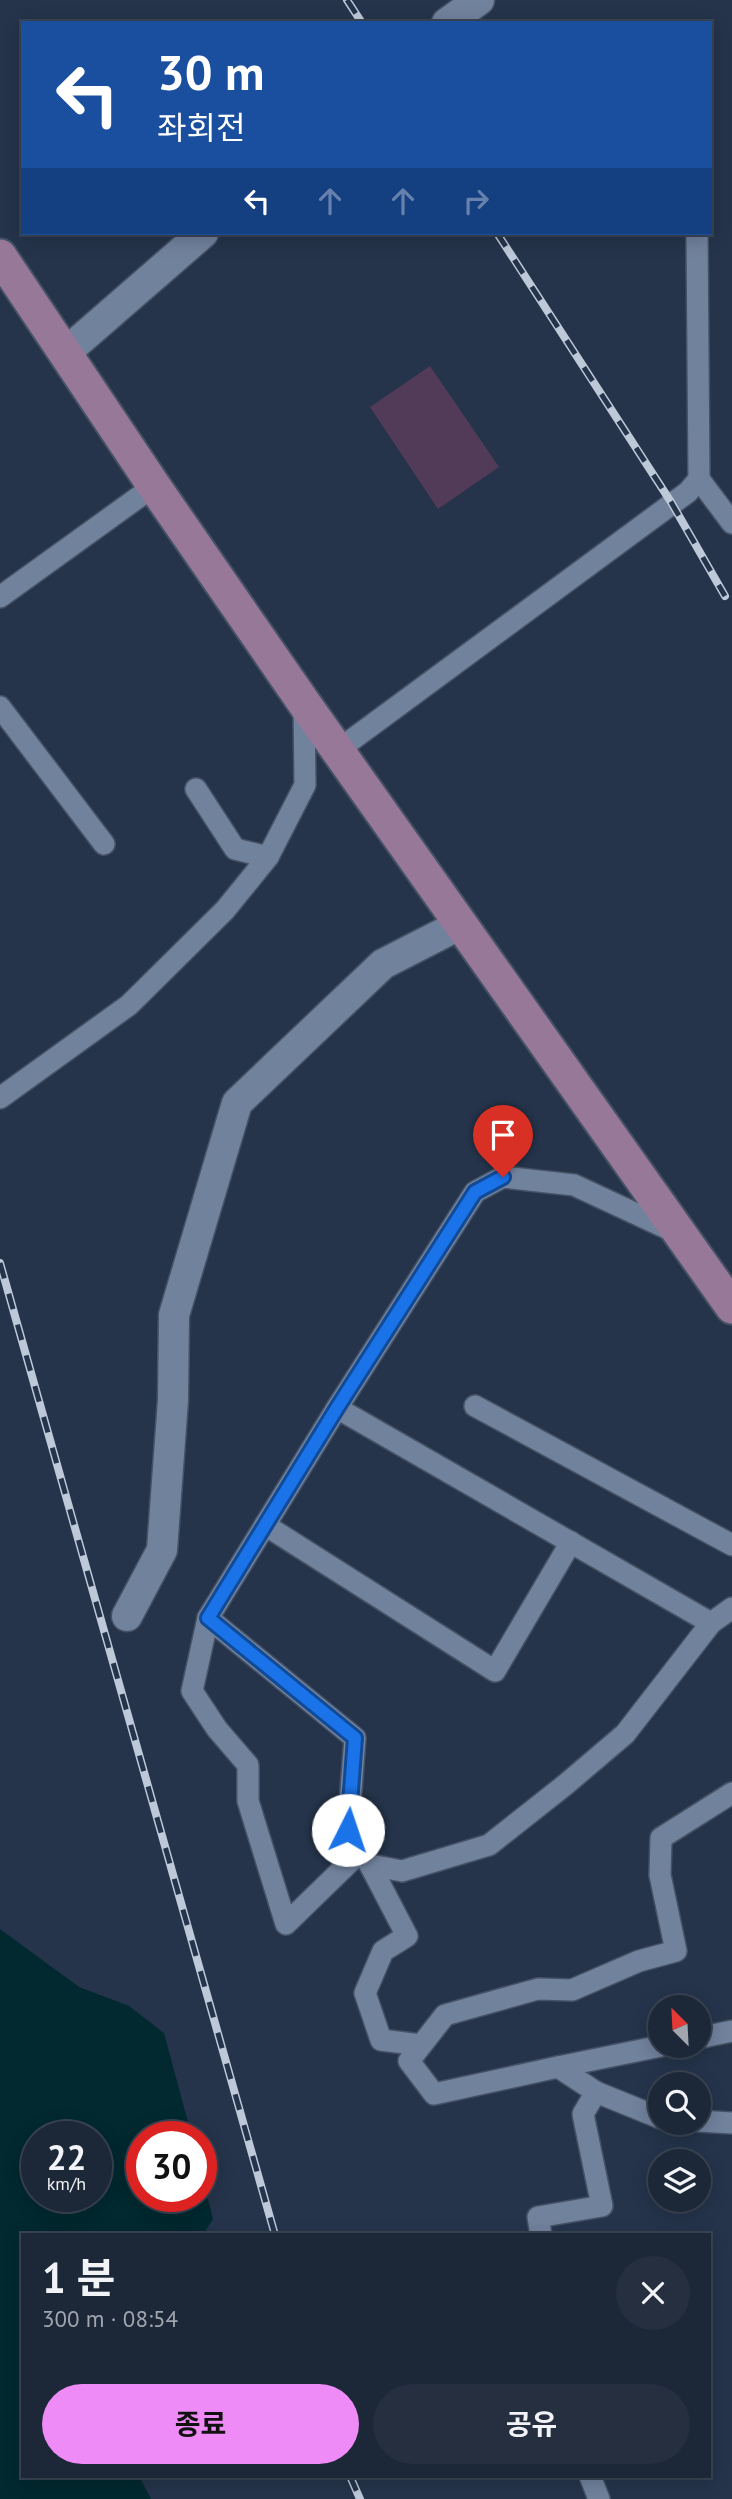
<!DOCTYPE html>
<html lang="ko">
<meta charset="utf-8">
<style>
:root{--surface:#1c2738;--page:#252f40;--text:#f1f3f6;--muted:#a0a5ae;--line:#3a4453;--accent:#ef8bf7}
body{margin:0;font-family:"PT Sans","Noto Sans KR",sans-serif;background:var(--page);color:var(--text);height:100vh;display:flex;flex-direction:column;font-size:26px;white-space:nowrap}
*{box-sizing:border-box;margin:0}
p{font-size:23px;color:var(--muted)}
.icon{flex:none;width:38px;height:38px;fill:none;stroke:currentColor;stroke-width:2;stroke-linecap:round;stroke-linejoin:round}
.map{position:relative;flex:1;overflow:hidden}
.side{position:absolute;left:21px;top:2233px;width:690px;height:245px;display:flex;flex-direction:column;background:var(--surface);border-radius:0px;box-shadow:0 4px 18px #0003,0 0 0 2px var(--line)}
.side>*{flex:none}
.banner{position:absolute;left:21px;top:21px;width:691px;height:214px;border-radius:0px;box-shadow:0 4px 18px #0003,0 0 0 2px var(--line);background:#1a4fa0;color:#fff;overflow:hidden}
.needle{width:46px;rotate:336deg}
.buttons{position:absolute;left:648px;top:1995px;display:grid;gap:14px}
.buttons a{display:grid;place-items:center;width:63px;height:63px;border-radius:50%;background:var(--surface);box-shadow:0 4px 18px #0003,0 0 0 2px var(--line);font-size:35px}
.speed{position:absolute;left:21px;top:2121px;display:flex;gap:14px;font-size:35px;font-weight:700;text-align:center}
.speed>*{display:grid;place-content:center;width:91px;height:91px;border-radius:50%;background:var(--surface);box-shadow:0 4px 18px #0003,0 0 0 2px var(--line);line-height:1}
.speed small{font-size:18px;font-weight:400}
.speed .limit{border:10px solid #d22;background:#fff;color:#111}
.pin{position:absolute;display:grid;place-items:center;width:60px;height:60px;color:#fff;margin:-72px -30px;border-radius:50% 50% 50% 0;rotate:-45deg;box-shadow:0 0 7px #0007}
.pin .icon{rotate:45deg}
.me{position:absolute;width:77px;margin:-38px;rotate:4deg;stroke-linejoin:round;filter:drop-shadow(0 0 5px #0008)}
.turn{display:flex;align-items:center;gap:24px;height:147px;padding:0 21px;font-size:32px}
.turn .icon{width:91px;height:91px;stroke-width:2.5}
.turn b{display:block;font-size:49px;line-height:60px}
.lanes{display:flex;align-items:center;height:66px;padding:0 21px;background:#0003;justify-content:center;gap:35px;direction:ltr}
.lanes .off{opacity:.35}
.round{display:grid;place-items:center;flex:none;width:74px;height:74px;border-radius:37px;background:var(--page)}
.summary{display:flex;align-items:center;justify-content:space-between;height:119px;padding:0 21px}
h1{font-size:42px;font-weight:700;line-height:52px}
.action{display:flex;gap:14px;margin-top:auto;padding:14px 21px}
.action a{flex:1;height:80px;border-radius:42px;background:var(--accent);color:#111;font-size:28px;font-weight:700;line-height:80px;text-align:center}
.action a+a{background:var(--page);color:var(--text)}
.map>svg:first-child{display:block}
.water{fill:#01292f;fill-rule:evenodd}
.building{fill:#513b58}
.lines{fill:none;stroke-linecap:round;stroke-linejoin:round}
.street-casing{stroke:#455164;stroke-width:24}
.secondary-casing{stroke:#455164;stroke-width:33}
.primary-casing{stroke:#455164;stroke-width:37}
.street{stroke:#71829d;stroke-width:21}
.secondary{stroke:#71829d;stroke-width:30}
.primary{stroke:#977899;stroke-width:33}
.rail-casing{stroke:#bdc8d8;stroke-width:8}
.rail{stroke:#25344b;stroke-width:5;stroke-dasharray:16;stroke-linecap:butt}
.route-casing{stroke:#114b97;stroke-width:18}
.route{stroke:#1a73e8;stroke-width:12}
</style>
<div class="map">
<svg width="732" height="2499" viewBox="0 0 732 2499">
<rect width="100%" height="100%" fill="#25344b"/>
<path class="water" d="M0,1929L79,1987L129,2006L164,2033L192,2137H142V2196H201V2173L213,2219L203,2235H23V2476H139L151,2499H0ZM37,2137H96V2196H37Z"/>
<path class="building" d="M430,366L499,467L438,509L370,407Z"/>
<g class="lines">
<g class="street-casing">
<g id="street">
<path d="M697,233L699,479"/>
<path d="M0,597L154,486"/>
<path d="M0,707L104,844"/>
<path d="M338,750L688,492L699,479L732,523"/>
<path d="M196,789L235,849L268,857"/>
<path d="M0,1098L129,1005L225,910L268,857L305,785L304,705"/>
<path d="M475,1406L732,1545"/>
<path d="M337,1408L711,1623"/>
<path d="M265,1525L495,1671L571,1542"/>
<path d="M208,1618L355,1738L348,1830L370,1865L402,1871L489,1845L565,1785L625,1734L711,1623L732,1608"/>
<path d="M361,1851L286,1924L248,1801V1765L217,1729L192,1691L208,1618L337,1408L475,1192L503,1177L574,1185L675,1232"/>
<path d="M370,1865L407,1936L383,1951L365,1993L381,2040L421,2045"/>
<path d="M698,2038L732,2031"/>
<path d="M558,2067L661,2046"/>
<path d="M660,2118L596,2092L558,2067L434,2094L409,2061L445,2015L538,1989L572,1990L639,1961L676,1951L660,1875L661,1838L732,1793"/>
<path d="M698,2121L732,2123"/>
<path d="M541,2235L538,2217L602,2206L583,2114L596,2092"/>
<path d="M590,2476L599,2499"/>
</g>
</g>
<g class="secondary-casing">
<g id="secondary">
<path d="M447,23L479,0"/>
<path d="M65,353L203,233"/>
<path d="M127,1616L162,1550L173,1400L174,1315L237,1103L383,964L461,924"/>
</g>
</g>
<g class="primary-casing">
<path id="primary" d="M0,256L154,486L304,703L732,1307"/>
</g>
<use href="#street" class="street"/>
<use href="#secondary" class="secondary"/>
<use href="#primary" class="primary"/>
<g class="rail-casing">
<g id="rail">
<path d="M347,0L362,23"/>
<path d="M497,233L671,502L725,596"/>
<path d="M0,1263L275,2235"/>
<path d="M350,2476L360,2499"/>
</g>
</g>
<use href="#rail" class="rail"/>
</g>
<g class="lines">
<g class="route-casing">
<path id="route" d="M348,1830L355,1738L208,1618L337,1408L475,1192L503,1177"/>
</g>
<use href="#route" class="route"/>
</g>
</svg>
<div class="buttons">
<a><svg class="needle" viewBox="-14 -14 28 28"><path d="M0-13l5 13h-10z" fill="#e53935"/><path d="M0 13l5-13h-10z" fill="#a0a5ae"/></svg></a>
<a><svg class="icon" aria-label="search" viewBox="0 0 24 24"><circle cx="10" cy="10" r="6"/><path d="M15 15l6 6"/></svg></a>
<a><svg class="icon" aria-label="layers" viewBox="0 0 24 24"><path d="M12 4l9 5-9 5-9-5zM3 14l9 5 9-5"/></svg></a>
</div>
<div class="speed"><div>22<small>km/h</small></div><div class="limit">30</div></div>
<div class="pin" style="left:503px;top:1177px;background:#d93025"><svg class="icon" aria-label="arrive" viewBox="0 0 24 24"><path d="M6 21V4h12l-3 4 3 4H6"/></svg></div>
<svg class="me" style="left:348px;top:1830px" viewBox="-20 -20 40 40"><circle r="19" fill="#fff"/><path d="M0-13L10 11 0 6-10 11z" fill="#1a73e8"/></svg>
<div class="banner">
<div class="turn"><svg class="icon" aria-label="left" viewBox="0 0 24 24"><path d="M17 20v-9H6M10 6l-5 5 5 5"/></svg><div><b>30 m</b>좌회전</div></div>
<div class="lanes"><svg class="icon" aria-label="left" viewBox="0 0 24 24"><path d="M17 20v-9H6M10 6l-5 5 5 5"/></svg><svg class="icon off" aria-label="ahead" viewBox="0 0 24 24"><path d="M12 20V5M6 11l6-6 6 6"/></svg><svg class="icon off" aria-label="ahead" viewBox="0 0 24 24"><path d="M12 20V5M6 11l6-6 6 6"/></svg><svg class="icon off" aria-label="right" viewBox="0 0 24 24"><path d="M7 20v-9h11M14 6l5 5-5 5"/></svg></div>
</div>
<section class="side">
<div class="summary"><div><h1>1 분</h1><p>300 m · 08:54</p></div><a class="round"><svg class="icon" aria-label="close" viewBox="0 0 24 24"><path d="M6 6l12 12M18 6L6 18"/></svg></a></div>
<div class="action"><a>종료</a><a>공유</a></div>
</section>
</div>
